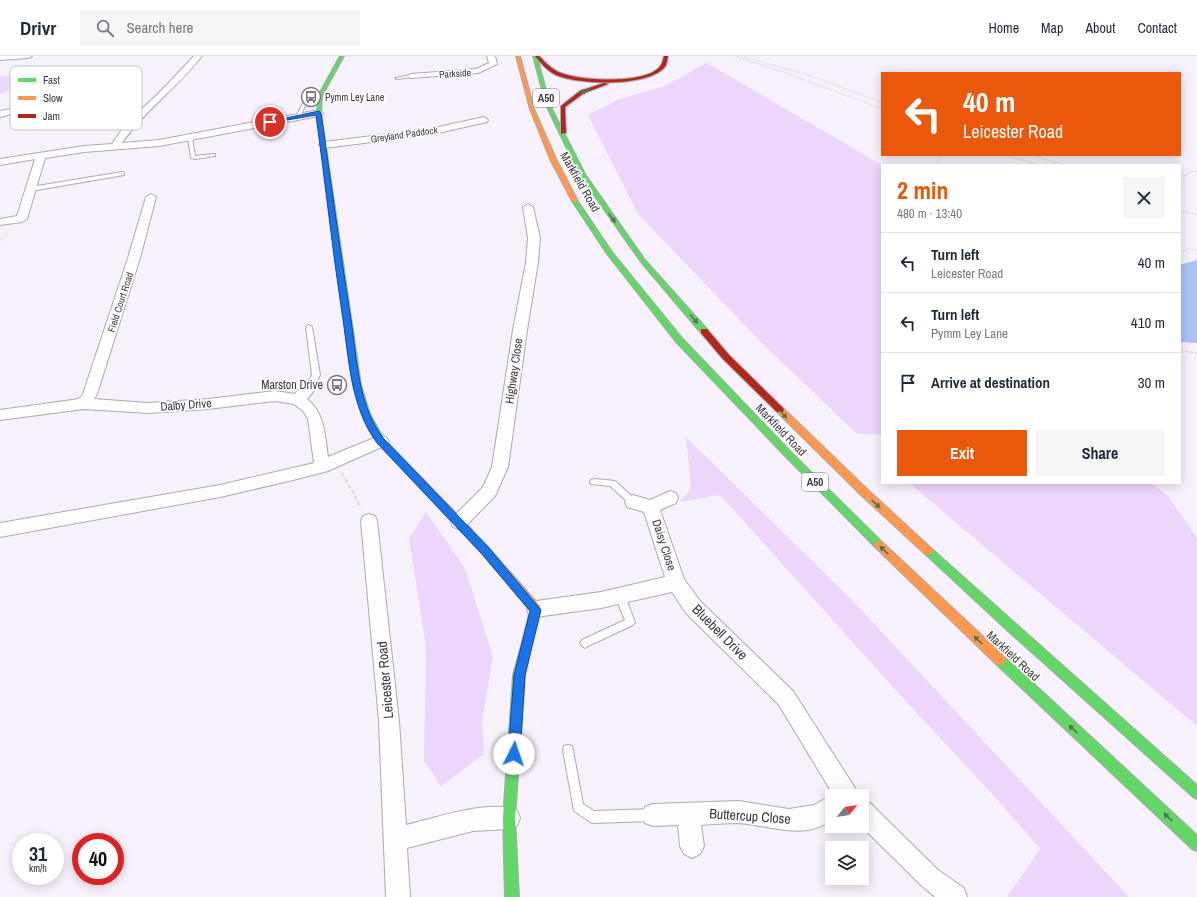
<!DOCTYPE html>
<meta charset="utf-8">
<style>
:root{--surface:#fff;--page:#f6f6f7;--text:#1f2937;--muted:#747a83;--line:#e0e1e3;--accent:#ea580c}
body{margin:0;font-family:"Archivo Narrow",sans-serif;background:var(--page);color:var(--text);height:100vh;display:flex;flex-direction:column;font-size:15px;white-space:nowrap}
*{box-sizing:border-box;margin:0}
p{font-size:13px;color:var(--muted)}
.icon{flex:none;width:22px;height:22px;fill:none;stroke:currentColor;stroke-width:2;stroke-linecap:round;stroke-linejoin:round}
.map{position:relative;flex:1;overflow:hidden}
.sheet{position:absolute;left:881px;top:108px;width:300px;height:320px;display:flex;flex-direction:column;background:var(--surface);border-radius:0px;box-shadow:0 2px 10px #0003}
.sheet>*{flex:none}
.hud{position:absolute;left:881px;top:16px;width:300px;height:84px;border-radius:0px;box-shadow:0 2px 10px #0003;background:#ea580c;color:#fff;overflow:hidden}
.needle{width:26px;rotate:60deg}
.tools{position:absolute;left:825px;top:733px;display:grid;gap:8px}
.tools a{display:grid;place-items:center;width:44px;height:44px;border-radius:0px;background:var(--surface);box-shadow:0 2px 10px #0003;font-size:20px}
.speed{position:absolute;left:12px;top:777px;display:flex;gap:8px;font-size:20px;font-weight:700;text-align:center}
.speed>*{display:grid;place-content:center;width:52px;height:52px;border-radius:50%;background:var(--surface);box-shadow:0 2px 10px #0003;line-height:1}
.speed small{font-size:10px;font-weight:400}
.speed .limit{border:6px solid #d22;background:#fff;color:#111}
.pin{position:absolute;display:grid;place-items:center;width:34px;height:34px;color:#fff;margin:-17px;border:2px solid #fff;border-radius:50%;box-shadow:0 1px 4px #0007}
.me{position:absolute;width:44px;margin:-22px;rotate:4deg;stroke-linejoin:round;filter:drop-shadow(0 0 3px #0008)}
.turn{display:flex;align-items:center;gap:14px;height:84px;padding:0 16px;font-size:18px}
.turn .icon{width:52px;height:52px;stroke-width:2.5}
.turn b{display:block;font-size:28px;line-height:34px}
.round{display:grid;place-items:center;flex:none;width:42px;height:42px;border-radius:0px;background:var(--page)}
.summary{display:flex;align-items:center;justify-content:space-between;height:68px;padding:0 16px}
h1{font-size:24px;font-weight:700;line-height:30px;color:var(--accent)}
.button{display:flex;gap:8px;margin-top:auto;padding:8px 16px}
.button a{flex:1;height:46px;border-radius:0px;background:var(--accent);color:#fff;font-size:16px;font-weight:700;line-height:46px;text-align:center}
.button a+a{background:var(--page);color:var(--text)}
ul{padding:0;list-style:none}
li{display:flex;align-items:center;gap:12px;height:60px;padding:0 16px;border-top:1px solid var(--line)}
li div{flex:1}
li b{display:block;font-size:15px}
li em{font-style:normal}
header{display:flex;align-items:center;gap:24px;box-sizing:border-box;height:56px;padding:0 20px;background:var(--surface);border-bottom:1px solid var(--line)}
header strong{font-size:19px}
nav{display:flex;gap:22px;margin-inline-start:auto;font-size:14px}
.search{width:280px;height:36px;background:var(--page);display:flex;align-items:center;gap:10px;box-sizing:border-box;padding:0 14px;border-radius:0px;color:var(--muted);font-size:15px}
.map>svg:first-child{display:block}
.green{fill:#edd6fc}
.water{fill:#abc1f8}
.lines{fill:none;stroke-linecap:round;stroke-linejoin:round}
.lane-casing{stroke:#ada9b0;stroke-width:2}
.street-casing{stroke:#ada9b0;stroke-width:2}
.fast-casing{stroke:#ada9b0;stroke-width:2}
.slow-casing{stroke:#ada9b0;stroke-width:2}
.jam-casing{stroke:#ada9b0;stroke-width:2}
.path-far2{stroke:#e2e0e2;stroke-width:1.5;stroke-dasharray:2 1;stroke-linecap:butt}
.path-far1{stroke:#e2e0e2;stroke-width:2;stroke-dasharray:3.5 1.5;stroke-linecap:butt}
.path{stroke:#e2e0e2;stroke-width:2.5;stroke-dasharray:4.5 2;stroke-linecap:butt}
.lane{fill:#fefdfe;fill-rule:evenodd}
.street{fill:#fefdfe;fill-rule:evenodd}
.fast{fill:#63d668;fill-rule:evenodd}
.slow{fill:#ff974d;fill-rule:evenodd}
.jam{fill:#b3261e;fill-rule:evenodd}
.oneway{fill:#4c7850}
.route{fill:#1a73e8;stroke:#114b97}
.labels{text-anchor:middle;stroke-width:3.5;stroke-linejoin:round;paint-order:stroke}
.far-street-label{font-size:10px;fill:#3d3940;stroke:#fff}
.far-poi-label{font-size:10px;fill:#3d3940;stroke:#fff;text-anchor:start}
.shield{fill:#fff;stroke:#777479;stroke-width:1}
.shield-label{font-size:11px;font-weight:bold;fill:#3d3940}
.street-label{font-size:12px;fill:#3d3940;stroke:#fff}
.poi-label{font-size:12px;fill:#3d3940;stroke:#fff;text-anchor:end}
.near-street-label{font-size:14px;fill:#3d3940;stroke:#fff}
.key{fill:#fff;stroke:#c5c4c6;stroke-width:1}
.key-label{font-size:11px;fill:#3d3940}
</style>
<header>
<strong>Drivr</strong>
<div class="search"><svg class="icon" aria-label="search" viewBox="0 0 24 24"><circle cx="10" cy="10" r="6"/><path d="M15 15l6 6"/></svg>Search here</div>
<nav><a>Home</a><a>Map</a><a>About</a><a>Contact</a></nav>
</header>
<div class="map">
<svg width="1197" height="841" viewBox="0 0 1197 841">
<rect width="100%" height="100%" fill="#f7f1fb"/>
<g class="green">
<path d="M707,7L882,109V379L856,377L760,285L638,158L588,59L618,44L664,30Z"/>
<path d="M23,19L5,37L0,38V20Z"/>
<path d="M686,381L851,543L1129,841H1007L1040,793L995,741L903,642L720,439L680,446L679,445L689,436L691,429Z"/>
<path d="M909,427H1151L1168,440L1197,482V670Z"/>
<path d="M426,456L465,512L493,601L482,664L484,698L441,730L424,705L426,590L409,483Z"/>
</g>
<path class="water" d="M1197,204V287L1180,286V209Z"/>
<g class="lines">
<g class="lane-casing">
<g id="lane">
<path d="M411,19L412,21L397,23L395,22Z"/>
<path d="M16,36L33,37L35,38L33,39L17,38H16Z"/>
<path d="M308,37L311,38L300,60L296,61Z"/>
<path d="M190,81L192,82L195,100L213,98H215V100L196,103L191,102L188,82Z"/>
<path d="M122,116L124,117V119L31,135L28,133L31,131Z"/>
<path d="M309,269L312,271L320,319L312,334H309L305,332L312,319L306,271Z"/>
<path d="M594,423L615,425L636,444L637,446L636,448H630L610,430L591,428L590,426L591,424Z"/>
<path d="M620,536L623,537L625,540L635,566L633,569L588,590L585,592L582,590L580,587L582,584L625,564L615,540L617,537Z"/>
<path d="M568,689L572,690L573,694L583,748L594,755L653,753L657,755L659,759L657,763L653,765L592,767L574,755L563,694L564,690Z"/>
</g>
</g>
<g class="street-casing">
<g id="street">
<path d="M0,0H32L28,2L0,4Z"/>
<path d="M194,0H202C178,31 144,55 122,87L159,84L319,54L323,57L319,60L159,90L84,96L45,102L27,163L22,166L0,169V163L17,160L35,103L0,109V103L84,90L112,88L125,69L162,34Z"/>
<path d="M487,0H495L497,8L478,17L411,22L407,20L411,18L476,13L489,7Z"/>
<path d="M69,33L72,34L73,36L72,38L56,40L45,48L32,53L0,61V55L26,50L45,40H40L39,38L40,36Z"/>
<path d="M484,61L488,64L487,66L429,79L324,92L319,89L324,86L429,73Z"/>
<path d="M151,138L156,141L140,202L97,338L94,343L148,347L208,343L275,335L295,338C301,331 305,326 314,329L316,332L307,343C325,357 325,380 328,401L381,379L386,381L389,385L386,389L328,415L289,425L220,441L0,481V467L220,429L314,407L308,363L303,355L294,348L275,345L208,353L148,357L84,353L0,364V354L79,343L83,338L128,202L146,141Z"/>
<path d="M528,148L533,151L540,182L538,206L527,274L508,411L495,440L465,471L459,473L453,471L451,466L453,461L483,431L492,411L513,274L526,206L528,182L523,151Z"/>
<path d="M670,435L676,437L678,442L676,447L660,454L684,523L700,545L793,635L855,732L858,740H832V764C803,785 770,769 738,767C726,767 713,768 701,769L704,790L700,798L692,802L684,798L680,790L678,769L653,770L645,767L642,759L645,751L653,748L739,745L789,753L814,749L832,739L834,740L779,649L686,557L672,536L601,552L536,561L529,559L527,553L529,547L536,545L601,536L665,521L644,456L627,451L625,446L627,441L633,439L650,444Z"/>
<path d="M369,458L375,460L377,465L399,665L406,769C434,762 490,743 517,754L520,762L517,770L509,773L473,775L407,792L410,841H386L379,665L361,465L363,460Z"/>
<path d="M862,744L870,747L938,814L964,832L967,841H935L922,830L861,770Z"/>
</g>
</g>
<g class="fast-casing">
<g id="fast">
<path d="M340,0H344L322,40L321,57L361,329L370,358L384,383L450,451L452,454L450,457H444L378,387L362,358L353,329L317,57L318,40Z"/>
<path d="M533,0H537L550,49L585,118L645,204L707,273V277H701L641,206L579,118L546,49Z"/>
<path d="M573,144H577L612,196L682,282L791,396L882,486L884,489L882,492L879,493L876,492L785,400L676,286L607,198L572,145Z"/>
<path d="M928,491L931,492L1197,729V743L1193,741L1009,576L925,498L923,495L925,492Z"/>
<path d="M528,578L532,579L533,583L525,619L515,762L519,841H505L503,762L513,619L523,583L524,579Z"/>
<path d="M1000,599L1004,600L1197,779V795L1192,793L996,608L994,604L996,600Z"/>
</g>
</g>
<g class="slow-casing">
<g id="slow">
<path d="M516,0H520L534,53L556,103L578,145L577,146L572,145L550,103L530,53Z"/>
<path d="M780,351L783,352L867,433L931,492L933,495L931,498L928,499L925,498L861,439L777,356L776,354L777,352Z"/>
<path d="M447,450L450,451L488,491L540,550L541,553L532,587L528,588L524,587L523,583L530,554L482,497L444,457L442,454L444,451Z"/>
<path d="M879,485L882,486L1004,600L1006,604L1004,608L1000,609L996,608L876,492L874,489L876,486Z"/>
</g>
</g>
<g class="jam-casing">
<g id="jam">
<path d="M535,0H539C546,7 552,14 561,17C580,25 649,29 661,9C663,6 663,3 664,0H668C667,4 667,9 664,12C645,31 579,29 556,19C547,15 541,7 535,0Z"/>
<path d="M604,27L608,28L584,37L565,51L566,77L561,78V50L580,35Z"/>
<path d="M701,273H707L729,299L783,352L784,354L783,356H777L723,303L701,277Z"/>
</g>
</g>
<g class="path-far2">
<path d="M734,0L786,17L882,53"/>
<path d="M741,0L808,19L882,46"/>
<path d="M1006,99L1037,109"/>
<path d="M1032,99L1062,109"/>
<path d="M937,109L940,99"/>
<path d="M1180,122L1191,116L1197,115"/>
<path d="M1180,154L1197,159"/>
<path d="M0,185L8,177"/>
<path d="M1180,197L1187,193L1197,194"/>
</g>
<path class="path-far1" d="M1180,295L1197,297"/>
<path class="path" d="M342,417L361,451"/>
<use href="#lane" class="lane"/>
<use href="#street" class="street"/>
<use href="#fast" class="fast"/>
<use href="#slow" class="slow"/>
<use href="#jam" class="jam"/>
</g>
<defs><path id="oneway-solid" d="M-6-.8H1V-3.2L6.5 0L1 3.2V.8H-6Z"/></defs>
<g class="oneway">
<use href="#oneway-solid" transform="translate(585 35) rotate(157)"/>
<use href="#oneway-solid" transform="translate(612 162) rotate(54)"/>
<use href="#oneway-solid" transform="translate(694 263) rotate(49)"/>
<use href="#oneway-solid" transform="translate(783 358) rotate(45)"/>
<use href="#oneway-solid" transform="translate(876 448) rotate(43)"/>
<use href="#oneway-solid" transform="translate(884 494) rotate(-136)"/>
<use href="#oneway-solid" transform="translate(978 584) rotate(-136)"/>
<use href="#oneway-solid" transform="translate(1073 673) rotate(-137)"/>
<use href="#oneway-solid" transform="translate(1168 761) rotate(-137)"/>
</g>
<path class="route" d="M319,55L321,57C331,126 340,195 351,264C357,303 358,350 384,383L488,491L541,554L525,619L520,698L518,703L514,705L509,703L508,698L514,619L530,555L481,497L377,387C350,351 349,301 342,257C332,191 325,125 316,59L270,67L267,66Z"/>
<defs>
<g id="bus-ring" transform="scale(1)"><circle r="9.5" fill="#fff" stroke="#7e7981" stroke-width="1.5"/><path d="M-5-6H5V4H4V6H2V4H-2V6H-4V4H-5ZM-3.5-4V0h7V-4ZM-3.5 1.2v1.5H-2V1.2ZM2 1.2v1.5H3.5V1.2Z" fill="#7e7981"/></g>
</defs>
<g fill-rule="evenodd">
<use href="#bus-ring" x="311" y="41"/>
<use href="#bus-ring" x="337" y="329"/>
</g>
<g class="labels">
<g class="far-street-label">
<text transform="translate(455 17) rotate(-4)" y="4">Parkside</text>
<text transform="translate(404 78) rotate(-8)" y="4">Greyland Paddock</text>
<text transform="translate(120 246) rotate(-72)" y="4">Field Court Road</text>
</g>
<g class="far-poi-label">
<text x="325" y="45">Pymm Ley Lane</text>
</g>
<g class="shield">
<rect x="533" y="33" width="26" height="18" rx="3"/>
<rect x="802" y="417" width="26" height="18" rx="3"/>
</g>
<g class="shield-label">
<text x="546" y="46">A50</text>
<text x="815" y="430">A50</text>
</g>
<g class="street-label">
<text transform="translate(580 126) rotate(60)" y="4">Markfield Road</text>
<text transform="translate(514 315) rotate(-82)" y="4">Highway Close</text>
<text transform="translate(186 349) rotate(-4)" y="4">Dalby Drive</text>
<text transform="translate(781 374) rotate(46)" y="4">Markfield Road</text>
<text transform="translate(664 489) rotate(72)" y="4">Daisy Close</text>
<text transform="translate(1013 600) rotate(43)" y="4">Markfield Road</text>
</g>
<g class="poi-label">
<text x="323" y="333">Marston Drive</text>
</g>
<g class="near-street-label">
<text transform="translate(720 576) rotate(45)" y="5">Bluebell Drive</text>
<text transform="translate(385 624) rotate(-95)" y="5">Leicester Road</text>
<text transform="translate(750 760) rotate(4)" y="5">Buttercup Close</text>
</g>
</g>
<rect x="10" y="10" width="132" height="64" rx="6" class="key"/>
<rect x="18" y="22" width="18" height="4" fill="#63d668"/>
<rect x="18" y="40" width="18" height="4" fill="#ff974d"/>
<rect x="18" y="58" width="18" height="4" fill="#b3261e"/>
<g class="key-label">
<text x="43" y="28">Fast</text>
<text x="43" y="46">Slow</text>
<text x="43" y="64">Jam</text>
</g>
</svg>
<div class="tools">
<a><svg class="needle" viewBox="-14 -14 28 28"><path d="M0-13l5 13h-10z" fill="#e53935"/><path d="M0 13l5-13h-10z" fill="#747a83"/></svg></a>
<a><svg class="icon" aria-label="layers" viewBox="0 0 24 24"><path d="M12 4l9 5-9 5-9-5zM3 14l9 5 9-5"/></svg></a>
</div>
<div class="speed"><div>31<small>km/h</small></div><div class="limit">40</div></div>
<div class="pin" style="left:270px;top:66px;background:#d93025"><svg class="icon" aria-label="arrive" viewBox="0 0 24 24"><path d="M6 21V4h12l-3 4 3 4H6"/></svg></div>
<svg class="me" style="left:514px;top:698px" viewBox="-20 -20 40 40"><circle r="19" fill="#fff"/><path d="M0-13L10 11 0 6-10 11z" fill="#1a73e8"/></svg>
<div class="hud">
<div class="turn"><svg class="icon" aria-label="left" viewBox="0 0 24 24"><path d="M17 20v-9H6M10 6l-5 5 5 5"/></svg><div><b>40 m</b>Leicester Road</div></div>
</div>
<section class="sheet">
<div class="summary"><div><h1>2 min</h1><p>480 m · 13:40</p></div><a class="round"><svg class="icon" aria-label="close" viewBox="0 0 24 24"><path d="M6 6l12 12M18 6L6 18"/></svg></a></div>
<ul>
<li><svg class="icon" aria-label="left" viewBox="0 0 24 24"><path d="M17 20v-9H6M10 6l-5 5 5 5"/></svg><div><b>Turn left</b><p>Leicester Road</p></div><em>40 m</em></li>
<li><svg class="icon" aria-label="left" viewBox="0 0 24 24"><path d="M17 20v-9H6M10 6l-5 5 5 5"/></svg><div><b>Turn left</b><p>Pymm Ley Lane</p></div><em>410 m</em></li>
<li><svg class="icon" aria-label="arrive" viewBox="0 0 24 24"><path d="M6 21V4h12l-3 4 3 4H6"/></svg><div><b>Arrive at destination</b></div><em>30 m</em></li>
</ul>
<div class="button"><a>Exit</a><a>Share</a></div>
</section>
</div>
